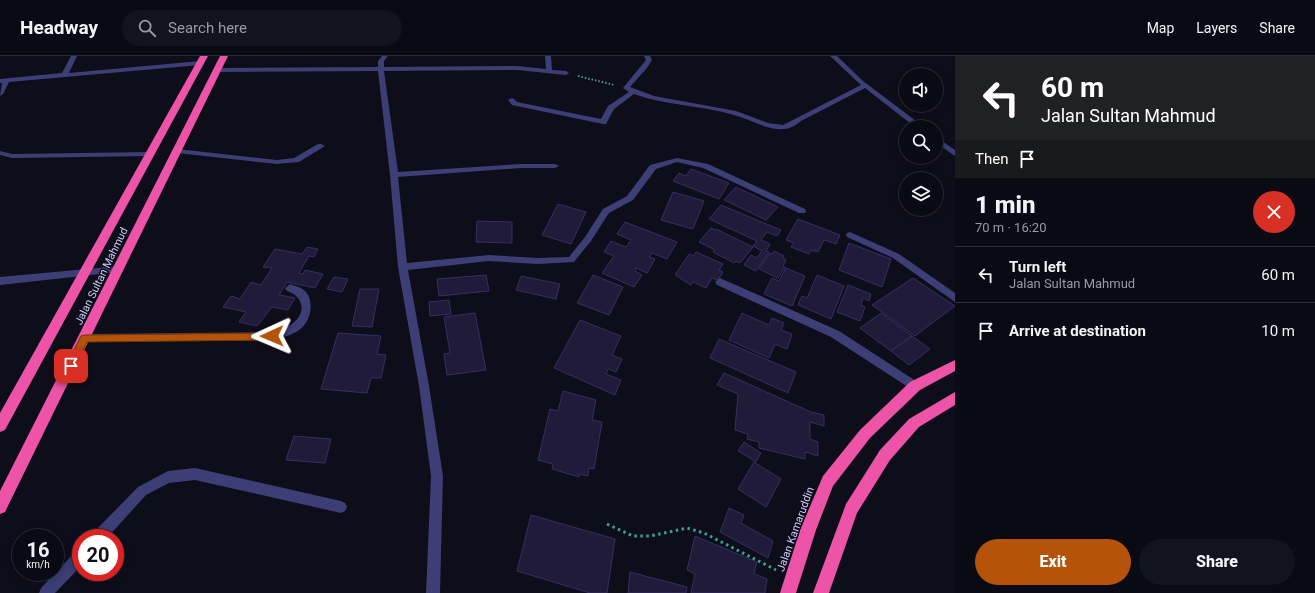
<!DOCTYPE html>
<meta charset="utf-8">
<style>
:root{--surface:#0a0a14;--page:#13131d;--text:#f1f3f6;--muted:#999aa0;--line:#2a2b34;--accent:#b45309}
body{margin:0;font-family:Roboto,sans-serif;background:var(--page);color:var(--text);height:100vh;display:flex;flex-direction:column;font-size:15px;white-space:nowrap}
*{box-sizing:border-box;margin:0}
p{font-size:13px;color:var(--muted)}
.icon{flex:none;width:22px;height:22px;fill:none;stroke:currentColor;stroke-width:2;stroke-linecap:round;stroke-linejoin:round}
.map{position:relative;flex:1;overflow:hidden}
.panel{display:flex;flex-direction:column;background:var(--surface);width:360px}
.panel>*{flex:none}
.hud{background:#202124;color:#fff;overflow:hidden}
.fabs{position:absolute;left:899px;top:12px;display:grid;gap:8px}
.fabs a{display:grid;place-items:center;width:44px;height:44px;border-radius:50%;background:var(--surface);box-shadow:0 2px 10px #0003,0 0 0 1px var(--line);font-size:20px}
.speed{position:absolute;left:12px;top:473px;display:flex;gap:8px;font-size:20px;font-weight:700;text-align:center}
.speed>*{display:grid;place-content:center;width:52px;height:52px;border-radius:50%;background:var(--surface);box-shadow:0 2px 10px #0003,0 0 0 1px var(--line);line-height:1}
.speed small{font-size:10px;font-weight:400}
.speed .limit{border:6px solid #d22;background:#fff;color:#111}
.pin{position:absolute;display:grid;place-items:center;width:34px;height:34px;color:#fff;margin:-17px;border-radius:8px;box-shadow:0 2px 6px #0006}
.me{position:absolute;width:44px;margin:-22px;rotate:269deg;stroke-linejoin:round;filter:drop-shadow(0 0 3px #0008)}
.turn{display:flex;align-items:center;gap:14px;height:84px;padding:0 20px;font-size:18px}
.turn .icon{width:52px;height:52px;stroke-width:2.5}
.turn b{display:block;font-size:28px;line-height:34px}
.then{display:flex;align-items:center;height:38px;padding:0 20px;background:#0003;gap:8px;font-size:15px}
.round{display:grid;place-items:center;flex:none;width:42px;height:42px;border-radius:21px;background:var(--page)}
.summary{display:flex;align-items:center;justify-content:space-between;height:68px;padding:0 20px}
h1{font-size:24px;font-weight:800;line-height:30px}
.cta{display:flex;gap:8px;margin-top:auto;padding:8px 20px}
.cta a{flex:1;height:46px;border-radius:24px;background:var(--accent);color:#fff;font-size:16px;font-weight:800;line-height:46px;text-align:center}
.cta a+a{background:var(--page);color:var(--text)}
ul{padding:0;list-style:none}
li{display:flex;align-items:center;gap:12px;height:56px;padding:0 20px;border-top:1px solid var(--line)}
li div{flex:1}
li b{display:block;font-size:15px}
li em{font-style:normal}
header{display:flex;align-items:center;gap:24px;box-sizing:border-box;height:56px;padding:0 20px;background:var(--surface);border-bottom:1px solid var(--line)}
header strong{font-size:19px}
nav{display:flex;gap:22px;margin-inline-start:auto;font-size:14px}
.search{width:280px;height:36px;background:var(--page);display:flex;align-items:center;gap:10px;box-sizing:border-box;padding:0 14px;border-radius:22px;color:var(--muted);font-size:15px}
main{display:flex;flex:1;min-height:0}
.map>svg:first-child{display:block}
.building{fill:#1f1b39;stroke:#362f63}
.lines{fill:none;stroke-linecap:round;stroke-linejoin:round}
.path-far1{stroke:#38a194;stroke-width:2;stroke-dasharray:1.5 2;stroke-linecap:butt}
.path{stroke:#38a194;stroke-width:3;stroke-dasharray:2.5 3.5;stroke-linecap:butt}
.minor{fill:#3c3e75;fill-rule:evenodd}
.highway{fill:#ed53a7;fill-rule:evenodd}
.route{fill:#b45309;stroke:#753606}
.labels{text-anchor:middle;stroke-width:3;stroke-linejoin:round;paint-order:stroke}
.street-label{font-size:11px;fill:#cecbfa;stroke:#0e0d1a}
</style>
<header>
<strong>Headway</strong>
<div class="search"><svg class="icon" aria-label="search" viewBox="0 0 24 24"><circle cx="10" cy="10" r="6"/><path d="M15 15l6 6"/></svg>Search here</div>
<nav><a>Map</a><a>Layers</a><a>Share</a></nav>
</header>
<main>
<div class="map">
<svg width="955" height="537" viewBox="0 0 955 537">
<rect width="100%" height="100%" fill="#0e0d1a"/>
<g class="building">
<path d="M691,113L729,127L719,143L673,125L679,117L686,120Z"/>
<path d="M736,131L778,151L766,164L724,144Z"/>
<path d="M673,136L704,145L693,173L661,164Z"/>
<path d="M558,148L586,156L571,188L542,179Z"/>
<path d="M721,149L781,174L777,180L767,176L761,184L770,188L766,195L769,196L756,215L744,209L751,199L757,202L762,195L753,190L757,185L709,163Z"/>
<path d="M798,163L840,179L836,188L824,184L818,196L811,194L809,198L791,191L794,187L786,184Z"/>
<path d="M477,165L512,166V187L476,186Z"/>
<path d="M625,166L677,186L667,203L652,197L649,201L655,203L647,217L636,212L635,215L642,219L634,231L602,217L614,200L604,196L611,185L626,191L631,184L617,178Z"/>
<path d="M711,172L715,174L716,173L753,191L740,207L736,205L734,207L713,196L715,194L699,186Z"/>
<path d="M849,187L891,203L882,231L839,214Z"/>
<path d="M307,191L318,193L314,201L309,200L299,217L303,218L305,214L323,218L315,232L287,226L279,239L295,242L288,254L272,251L257,270L239,266L246,256L223,251L231,240L240,243L251,226L261,229L272,212L263,211L275,193L302,198Z"/>
<path d="M774,195L784,200L783,202L786,204L783,210L785,211L778,222L759,213L770,197L772,198Z"/>
<path d="M696,196L723,208L719,214L723,216L718,224L712,222L706,232L693,226L691,229L675,219L689,198L693,200Z"/>
<path d="M786,212L805,220L792,250L764,238L772,222L779,225Z"/>
<path d="M486,219L489,235L439,240L437,223Z"/>
<path d="M593,219L623,231L609,259L577,247Z"/>
<path d="M817,219L844,230L831,263L798,249L802,240L807,242Z"/>
<path d="M521,220L560,228L556,243L516,234Z"/>
<path d="M334,221L348,223L342,236L327,233Z"/>
<path d="M913,222L955,250L915,280L872,249Z"/>
<path d="M848,229L871,238L869,245L863,242L861,249L865,251L860,265L837,256Z"/>
<path d="M360,233H379L372,271L352,270Z"/>
<path d="M449,244L451,258L430,260L429,246Z"/>
<path d="M475,257L486,314L447,319L444,298L450,297L444,261Z"/>
<path d="M742,257L769,269L772,262L784,267L781,274L792,278L787,293L775,288L769,302L729,284Z"/>
<path d="M881,257L912,280L891,295L860,272Z"/>
<path d="M580,264L621,280L612,299L622,303L616,316L608,313L606,318L621,324L615,339L554,312Z"/>
<path d="M338,277L381,280L377,298L386,299L381,322H371L367,337L321,333Z"/>
<path d="M912,280L930,293L909,309L891,295Z"/>
<path d="M719,283L796,316L788,337L710,302Z"/>
<path d="M724,317L811,356L824,359V370L810,366V383L818,386V400L805,396V403L759,392V386L747,383L748,378L735,374L738,338L717,329Z"/>
<path d="M563,335L596,344L592,364L602,366L594,413L589,412L588,420L579,418V421L552,413L553,408L538,404L550,353L558,355Z"/>
<path d="M294,380L331,383L325,407L286,404Z"/>
<path d="M744,386L761,397L756,406L738,395Z"/>
<path d="M754,406L781,423L766,451L738,433Z"/>
<path d="M729,452L744,459L741,467L773,485L768,502L720,476Z"/>
<path d="M531,459L615,483L607,537H590L517,515Z"/>
<path d="M695,480L757,506L754,518L767,523L765,537H691L695,518L687,514Z"/>
<path d="M630,516L687,531L686,537H628Z"/>
</g>
<g class="lines">
<path class="path-far1" d="M578,20L614,29"/>
<path class="path" d="M607,468L633,480H650L687,472L704,477L776,514"/>
<g class="minor">
<path d="M71,0H77L69,17L200,5L203,7L200,9L9,26L3,38L0,40L2,27H0V23L62,17Z"/>
<path d="M382,0H388L384,5V11L517,10L546,13L545,0H551L552,14L566,15L569,17L566,19L517,14L384,15L398,116L521,108H555L559,110L555,112H521L398,121L407,207L489,199L538,202L569,201L585,181L603,153L627,140L650,109L677,102L708,108L805,153L806,155L805,157H799L703,112L677,106L656,113L633,144L609,157L591,185L574,206L538,208L489,205L408,214L429,330L443,420L440,537H426L431,420L419,330L398,211L390,119L378,15L217,16L214,14L217,12L378,11V5Z"/>
<path d="M644,0H650L652,4L647,12L630,31L654,40L736,55L768,67L783,69L861,29L830,0H837L863,25L924,71H915L865,32L801,65C794,71 787,74 778,73C763,72 749,63 734,59C702,49 667,50 634,38L614,53L606,68H603L512,49L508,44L512,42L514,43L517,46L601,63L608,50L629,36L623,32L646,4Z"/>
<path d="M936,81L955,94V100L936,87Z"/>
<path d="M318,88H321L325,90L299,106L277,108L177,97L173,95L177,93L277,104L294,102Z"/>
<path d="M0,95L12,98L150,96L154,98L150,100L12,102L0,99Z"/>
<path d="M850,176L899,198L955,237V246L893,202L847,181L846,179L847,177Z"/>
<path d="M119,210L124,213L119,216L0,229V221Z"/>
<path d="M720,222L839,275L919,327L920,330L919,333L915,335L911,333L831,281L717,229L715,226Z"/>
<path d="M290,228C295,230 301,231 305,235C315,245 311,266 299,274C291,280 281,282 272,284L85,286L81,285L80,282L81,279L85,278L272,276C279,274 287,272 293,267C307,256 303,240 287,235L285,232Z"/>
<path d="M195,412L341,445L345,447L347,451L345,455L341,457L195,424L169,427L146,439L107,482H92L93,477L138,431L168,415Z"/>
<path d="M81,493V510L55,537H39L41,532L76,495Z"/>
</g>
<g class="highway">
<path d="M200,0H208L5,374L0,376V357Z"/>
<path d="M220,0H228L5,456L0,458V435Z"/>
<path d="M955,304V315L920,334L870,382L833,430L816,474L796,537H780L800,474L823,420L860,374L910,326Z"/>
<path d="M955,336V349L919,371L890,404L857,457L829,537H813L846,448L880,394L909,363Z"/>
</g>
</g>
<path class="route" d="M272,277L277,280L272,284L87,286L74,313L71,315L66,310L81,280L85,279Z"/>
<g class="labels">
<g class="street-label">
<text transform="translate(101 220) rotate(-64)" y="4">Jalan Sultan Mahmud</text>
<text transform="translate(795 473) rotate(-70)" y="4">Jalan Kamaruddin</text>
</g>
</g>
</svg>
<div class="fabs">
<a><svg class="icon" aria-label="sound" viewBox="0 0 24 24"><path d="M4 9h4l5-4v14l-5-4H4zM17 9q2 3 0 6"/></svg></a>
<a><svg class="icon" aria-label="search" viewBox="0 0 24 24"><circle cx="10" cy="10" r="6"/><path d="M15 15l6 6"/></svg></a>
<a><svg class="icon" aria-label="layers" viewBox="0 0 24 24"><path d="M12 4l9 5-9 5-9-5zM3 14l9 5 9-5"/></svg></a>
</div>
<div class="speed"><div>16<small>km/h</small></div><div class="limit">20</div></div>
<div class="pin" style="left:71px;top:310px;background:#d93025"><svg class="icon" aria-label="arrive" viewBox="0 0 24 24"><path d="M6 21V4h12l-3 4 3 4H6"/></svg></div>
<svg class="me" style="left:272px;top:280px" viewBox="-20 -20 40 40"><path d="M0-17L14 15 0 8-14 15z" fill="#b45309" stroke="#fff" stroke-width="4"/></svg>
</div>
<section class="panel">
<div class="hud">
<div class="turn"><svg class="icon" aria-label="left" viewBox="0 0 24 24"><path d="M17 20v-9H6M10 6l-5 5 5 5"/></svg><div><b>60 m</b>Jalan Sultan Mahmud</div></div>
<div class="then">Then<svg class="icon" aria-label="arrive" viewBox="0 0 24 24"><path d="M6 21V4h12l-3 4 3 4H6"/></svg></div>
</div>
<div class="summary"><div><h1>1 min</h1><p>70 m · 16:20</p></div><a class="round" style="background:#d93025;color:#fff"><svg class="icon" aria-label="close" viewBox="0 0 24 24"><path d="M6 6l12 12M18 6L6 18"/></svg></a></div>
<ul>
<li><svg class="icon" aria-label="left" viewBox="0 0 24 24"><path d="M17 20v-9H6M10 6l-5 5 5 5"/></svg><div><b>Turn left</b><p>Jalan Sultan Mahmud</p></div><em>60 m</em></li>
<li><svg class="icon" aria-label="arrive" viewBox="0 0 24 24"><path d="M6 21V4h12l-3 4 3 4H6"/></svg><div><b>Arrive at destination</b></div><em>10 m</em></li>
</ul>
<div class="cta"><a>Exit</a><a>Share</a></div>
</section>
</main>
